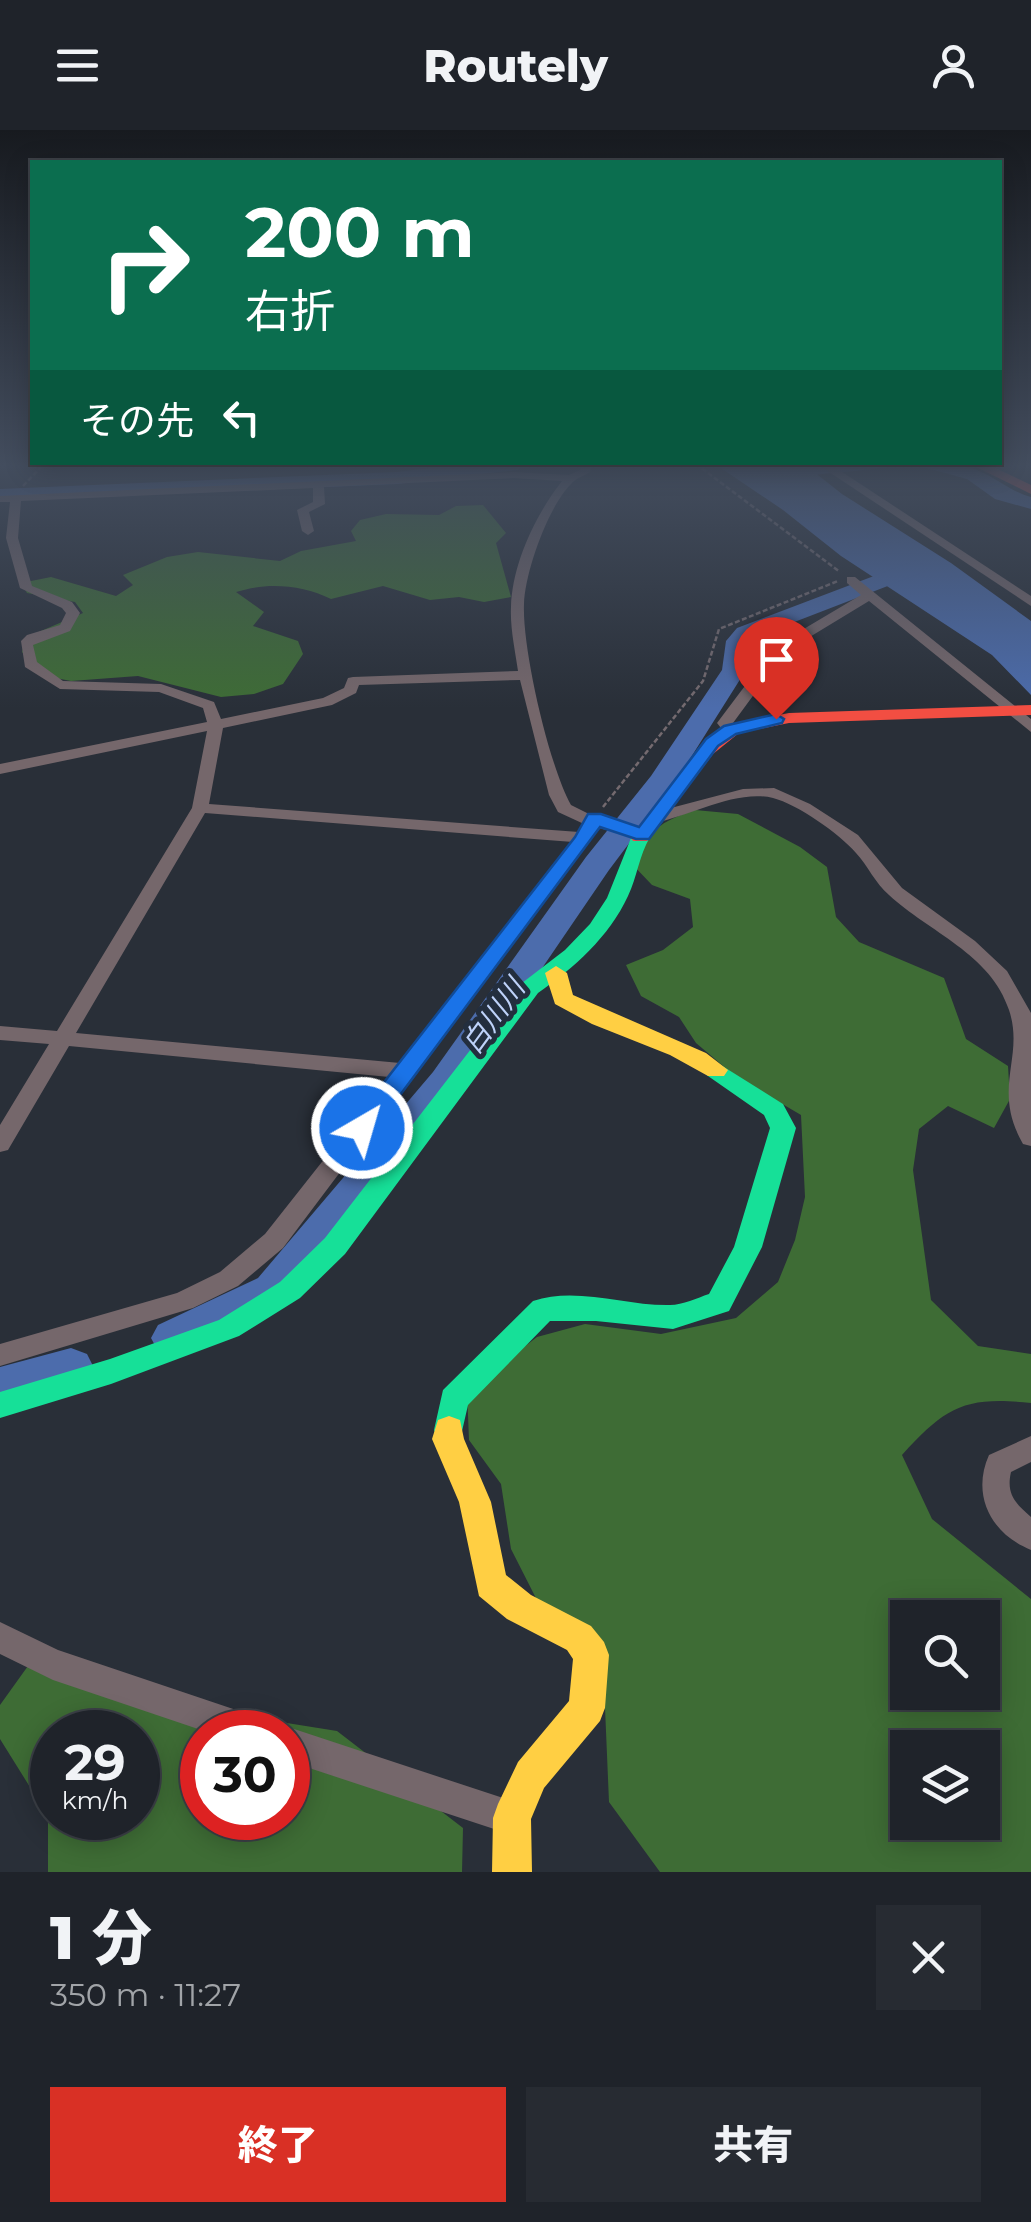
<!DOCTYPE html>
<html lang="ja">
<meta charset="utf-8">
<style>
:root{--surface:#1f232a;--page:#272b32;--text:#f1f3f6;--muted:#a1a4a8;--line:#3c4047;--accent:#d93025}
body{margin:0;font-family:Montserrat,"Noto Sans JP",sans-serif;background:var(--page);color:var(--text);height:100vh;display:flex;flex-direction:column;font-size:38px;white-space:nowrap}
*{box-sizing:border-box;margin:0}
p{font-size:32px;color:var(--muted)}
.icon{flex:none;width:55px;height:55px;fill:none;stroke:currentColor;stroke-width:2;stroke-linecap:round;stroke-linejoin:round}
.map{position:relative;height:1742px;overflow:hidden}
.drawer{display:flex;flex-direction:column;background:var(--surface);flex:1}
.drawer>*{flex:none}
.hud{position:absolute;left:30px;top:30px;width:972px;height:305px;border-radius:0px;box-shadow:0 5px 25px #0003,0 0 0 2px var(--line);background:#0b6e4f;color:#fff;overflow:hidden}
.fabs{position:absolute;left:890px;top:1470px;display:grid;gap:20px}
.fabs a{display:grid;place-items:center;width:110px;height:110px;border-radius:0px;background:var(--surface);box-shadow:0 5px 25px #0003,0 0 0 2px var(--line);font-size:50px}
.speed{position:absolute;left:30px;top:1580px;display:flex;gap:20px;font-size:50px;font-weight:700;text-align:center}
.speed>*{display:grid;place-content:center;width:130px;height:130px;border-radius:50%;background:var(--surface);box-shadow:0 5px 25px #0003,0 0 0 2px var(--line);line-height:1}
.speed small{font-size:25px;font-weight:400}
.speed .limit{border:15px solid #d22;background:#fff;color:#111}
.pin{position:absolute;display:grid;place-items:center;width:85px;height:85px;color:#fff;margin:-102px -42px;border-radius:50% 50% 50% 0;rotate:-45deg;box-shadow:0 0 10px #0007}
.pin .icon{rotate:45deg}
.me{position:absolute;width:110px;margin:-55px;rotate:38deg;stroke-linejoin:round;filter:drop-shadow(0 0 8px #0008)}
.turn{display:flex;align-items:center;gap:35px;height:210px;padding:0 50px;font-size:45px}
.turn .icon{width:130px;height:130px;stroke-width:2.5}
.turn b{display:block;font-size:70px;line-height:85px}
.then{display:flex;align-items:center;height:95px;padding:0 50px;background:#0003;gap:20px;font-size:38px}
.round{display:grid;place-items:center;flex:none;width:105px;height:105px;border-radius:0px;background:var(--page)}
.headline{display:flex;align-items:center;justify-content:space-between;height:170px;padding:0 50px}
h1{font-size:60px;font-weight:800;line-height:75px}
.action{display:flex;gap:20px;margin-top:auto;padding:20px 50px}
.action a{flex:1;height:115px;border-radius:0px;background:var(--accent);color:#fff;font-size:40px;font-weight:800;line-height:115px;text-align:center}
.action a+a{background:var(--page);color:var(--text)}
header{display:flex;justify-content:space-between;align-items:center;height:130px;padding:0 50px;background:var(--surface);font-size:45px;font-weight:800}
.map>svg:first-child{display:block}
.forest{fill:#3e6c35;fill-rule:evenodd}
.water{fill:#4c6cac}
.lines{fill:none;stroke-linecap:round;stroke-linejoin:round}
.river{fill:#4c6cac;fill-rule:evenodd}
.path{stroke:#746a6f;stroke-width:2.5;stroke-dasharray:5 2.5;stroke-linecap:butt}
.street{fill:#75676b;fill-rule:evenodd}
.fast{fill:#16e098;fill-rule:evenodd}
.slow{fill:#ffcf43;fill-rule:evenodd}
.jam{fill:#f24e42;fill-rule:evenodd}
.route{fill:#1a73e8;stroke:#114b97;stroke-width:2.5}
.labels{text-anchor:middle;stroke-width:10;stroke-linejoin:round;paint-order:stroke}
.water-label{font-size:28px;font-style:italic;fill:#bed2f9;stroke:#232e3e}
</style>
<header><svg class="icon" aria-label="menu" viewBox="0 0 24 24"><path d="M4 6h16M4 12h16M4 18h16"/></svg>Routely<svg class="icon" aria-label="person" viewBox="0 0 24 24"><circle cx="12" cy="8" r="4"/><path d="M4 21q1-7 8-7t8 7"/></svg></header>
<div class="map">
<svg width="1031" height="1742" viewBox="0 0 1031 1742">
<rect width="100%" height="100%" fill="#292f38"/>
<g class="forest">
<path d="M483,375L506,403L496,413L511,467L484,472L459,467L430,470L383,456L331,469C302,455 267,452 236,462L264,482L253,496L298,511L303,524L283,554L254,564L221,567L138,546L71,551L45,546L22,522L27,507L83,483L75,472L27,463L21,453L51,447L116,466L133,455L123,445L167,427L198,422L280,431L301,421L356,411L351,401L360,390L386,384L439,385L456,376Z"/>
<path d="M695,680L738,684L800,717L827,737L836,787L859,812L944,848L966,909L1008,936L1010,969L994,998L948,976L919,999L913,1040L931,1170L978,1216L1031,1224V1273C964,1266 946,1277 902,1325L932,1389L1031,1469V1742H660L609,1672L604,1554L543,1482L511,1419L501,1354L469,1310L467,1261L537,1207L585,1194L661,1204L736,1188L778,1152L795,1110L805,1067L801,985L735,946L696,913L679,887L641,866L626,835L663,820L693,797L690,769L652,755L631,733C650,700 659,692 695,680ZM908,1488H982V1562H908ZM908,1618H982V1692H908Z"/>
<path d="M43,1515L160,1573L337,1601L463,1698L462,1742H48V1686L0,1609V1575ZM52,1602H138V1688H52ZM202,1602H288V1688H202Z"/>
</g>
<path class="water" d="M715,334H804L842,364L951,433L1031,491V565L992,525L841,426L783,380Z"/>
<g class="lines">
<g class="river">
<path d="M465,334H526L517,340L397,354L0,371V359L397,342Z"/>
<path d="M798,334H900C893,339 792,346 773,349L764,343L773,337Z"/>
<path d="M912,334C934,334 958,332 979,341C998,349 1010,361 1031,367V379L995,369L967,349Z"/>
<path d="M916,430L927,437L924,442L753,508L746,540L676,651L609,740L459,960L290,1172L190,1221L174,1227L158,1221L151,1208L158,1195L258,1148L433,942L586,727L651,646L722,540L726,511L737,498Z"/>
<path d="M71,1218L87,1224L94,1238L87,1252L0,1277V1237Z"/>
</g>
<g class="path">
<path d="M696,334L840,442"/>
<path d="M23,356L44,334"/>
<path d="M603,677L703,551L719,499L838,451"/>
</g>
<g class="street">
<path d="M582,334H592L590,342C584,346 576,348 571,354C548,377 525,442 524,474C522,518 549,636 571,675L591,685L649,701L652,705L643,710L599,698L283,1118L238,1156L193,1178L0,1236V1214L177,1163L220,1142L265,1104L389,947L69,916L8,1020L0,1022V995L49,914L0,910V896L57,901L192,678L207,601L0,644V634L207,592L203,578L159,562L60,559L25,537L21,511L27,505L60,495L66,483L62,478L20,458L6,408L10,372H0V366L514,342L569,345L580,340ZM514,348L562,351C536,384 512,434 511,477C510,498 515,520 518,541L353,547L348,548L344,558L323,568L221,589L214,572L161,554L63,551L37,532L33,515L70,501L80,483L72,472L32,456L18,408L21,371L313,358V372L297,380L302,401L308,405L314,401L309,382L325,374L324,357ZM520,550L549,665L558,682L584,694L579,702L209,674L223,598L332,575L356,563L359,555ZM205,683L573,712L400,933L76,903Z"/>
<path d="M817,334H830L1031,466V476Z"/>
<path d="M847,447H855L1031,589V602L869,471L785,522L733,593L738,600L735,603H725L717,593L775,516L861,465L847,453Z"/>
<path d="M774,658L810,674L858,705L902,758L975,811L1007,841L1031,883V1016L1023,1014C991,958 1025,928 1009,880C991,824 929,802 889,765C875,753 868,736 856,723C840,704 797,674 773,668C736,659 690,686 654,693L646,688L648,684L743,659Z"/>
<path d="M1031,1306V1332L1011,1342C1006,1364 1015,1373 1031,1387V1420C991,1404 971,1365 989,1325Z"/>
<path d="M0,1492L58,1520L254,1586L266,1590L270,1602H207L53,1550L0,1524Z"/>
<path d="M288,1597L512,1671L524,1676L529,1688L524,1700L512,1705L288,1631V1602H276Z"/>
</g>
<g class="fast">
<path d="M640,701L650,707C639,726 637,747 628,766C609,807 574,838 538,863L345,1124L300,1168L239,1206L111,1254L0,1288V1262L110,1229L219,1190L280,1152L325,1108L522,853L565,820L590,794L607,768L633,703Z"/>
<path d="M716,932L783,974L796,998L762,1117L729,1181L673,1199L596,1191H550L468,1275L460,1310L449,1314L438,1310L434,1300L443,1260L533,1171C576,1156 626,1176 670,1175C683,1175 697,1168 709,1164L734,1117L770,998L764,985L708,946L704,940Z"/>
</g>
<g class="slow">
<path d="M556,836L567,843L573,865L706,923L728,940L724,946H708L670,925L592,894L555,874L545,843Z"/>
<path d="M449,1286L460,1290L464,1309L491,1372L506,1445L531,1465L591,1496L604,1512L609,1525L605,1578L600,1591L544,1658L531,1689L532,1742H492L493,1688L498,1674L518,1632L569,1571L573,1529L567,1520L507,1489L479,1466L459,1372L432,1309L438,1290Z"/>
</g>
<g class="jam">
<path d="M970,334H987L1031,355V364Z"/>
<path d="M1031,575V585L789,593L739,603L713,624L647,711H633L630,707L701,616L727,595L789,583Z"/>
</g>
</g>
<linearGradient id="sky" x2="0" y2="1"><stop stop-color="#171a1f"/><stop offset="0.58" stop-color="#434d5e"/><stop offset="1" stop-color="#434d5e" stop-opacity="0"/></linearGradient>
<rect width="1031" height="578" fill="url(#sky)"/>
<path class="route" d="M776,584L784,589L782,593L736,604L718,616L649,709H636L600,697L371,1004H353L349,998L353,992L575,707L588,684H601L639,697L706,609L724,596Z"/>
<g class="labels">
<g class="water-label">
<text transform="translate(493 886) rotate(-54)" y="10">白川川</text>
</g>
</g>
</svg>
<div class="fabs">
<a><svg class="icon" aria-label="search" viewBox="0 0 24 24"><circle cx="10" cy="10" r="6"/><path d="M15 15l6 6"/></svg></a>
<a><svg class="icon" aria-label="layers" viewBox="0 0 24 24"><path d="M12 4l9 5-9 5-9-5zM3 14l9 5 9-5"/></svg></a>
</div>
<div class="speed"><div>29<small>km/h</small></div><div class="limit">30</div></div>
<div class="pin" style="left:776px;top:589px;background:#d93025"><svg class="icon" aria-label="arrive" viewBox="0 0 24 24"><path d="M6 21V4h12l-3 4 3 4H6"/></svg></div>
<svg class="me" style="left:362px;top:998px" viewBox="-20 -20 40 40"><circle r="17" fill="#1a73e8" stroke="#fff" stroke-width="3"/><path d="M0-11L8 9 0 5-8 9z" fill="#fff"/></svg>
<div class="hud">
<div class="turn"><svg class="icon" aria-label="right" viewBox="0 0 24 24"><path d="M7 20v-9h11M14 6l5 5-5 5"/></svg><div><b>200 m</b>右折</div></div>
<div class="then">その先<svg class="icon" aria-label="left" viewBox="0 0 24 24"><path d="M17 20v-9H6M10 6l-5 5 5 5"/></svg></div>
</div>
</div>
<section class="drawer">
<div class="headline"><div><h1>1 分</h1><p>350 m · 11:27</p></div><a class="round"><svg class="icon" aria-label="close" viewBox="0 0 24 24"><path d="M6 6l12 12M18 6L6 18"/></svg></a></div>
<div class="action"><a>終了</a><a>共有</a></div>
</section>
